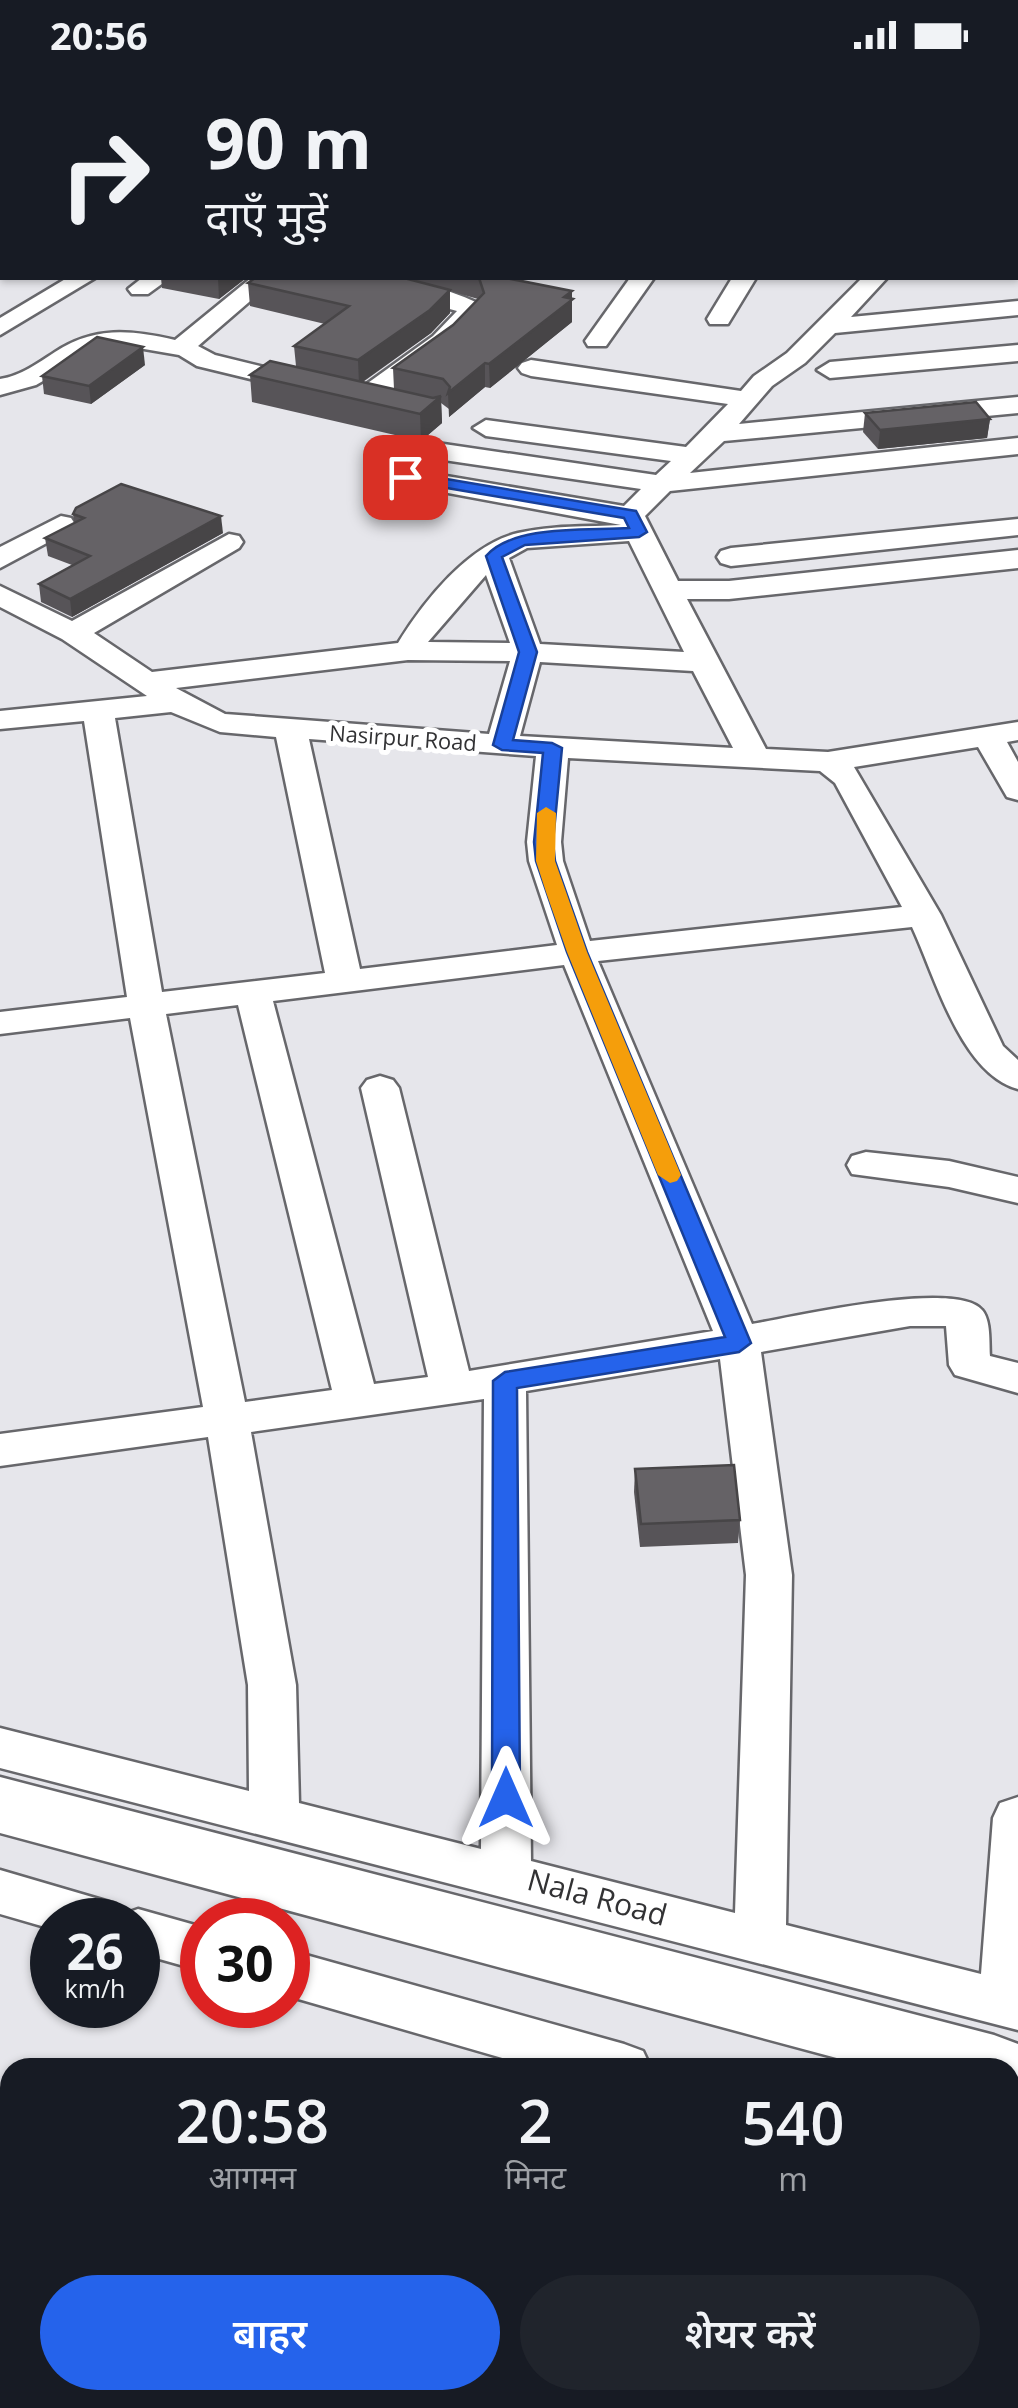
<!DOCTYPE html>
<html lang="hi">
<meta charset="utf-8">
<style>
:root{--surface:#171b24;--page:#20242c;--text:#f1f3f6;--muted:#9ea1a6;--accent:#2563eb}
body{margin:0;font-family:"Open Sans","Noto Sans Devanagari",sans-serif;background:var(--page);color:var(--text);height:100vh;display:flex;flex-direction:column;font-size:38px;white-space:nowrap}
*{box-sizing:border-box;margin:0}
p{font-size:32px;color:var(--muted)}
.icon{flex:none;width:55px;height:55px;fill:none;stroke:currentColor;stroke-width:2;stroke-linecap:round;stroke-linejoin:round}
.map{position:relative;flex:1;overflow:hidden}
.drawer{position:absolute;left:0px;top:1988px;width:1020px;height:352px;display:flex;flex-direction:column;background:var(--surface);border-radius:30px 30px 0 0;box-shadow:0 2px 8px #0004}
.drawer>*{flex:none}
.top-card{position:absolute;left:0px;top:0px;width:1020px;height:210px;box-shadow:0 2px 8px #0004;background:#171b24;color:var(--text);overflow:hidden}
.speed{position:absolute;left:30px;top:1828px;display:flex;gap:20px;font-size:50px;font-weight:700;text-align:center}
.speed>*{display:grid;place-content:center;width:130px;height:130px;border-radius:50%;background:var(--surface);box-shadow:0 2px 8px #0004;line-height:1}
.speed small{font-size:25px;font-weight:400}
.speed .limit{border:15px solid #d22;background:#fff;color:#111}
.pin{position:absolute;display:grid;place-items:center;width:85px;height:85px;color:#fff;margin:-42px;border-radius:20px;box-shadow:0 5px 15px #0006}
.me{position:absolute;width:110px;margin:-55px;rotate:0deg;stroke-linejoin:round;filter:drop-shadow(0 0 8px #0008)}
.turn{display:flex;align-items:center;gap:35px;height:210px;padding:0 40px;font-size:45px}
.turn .icon{width:130px;height:130px;stroke-width:2.5}
.turn b{display:block;font-size:70px;line-height:85px}
.eta{display:flex;justify-content:space-evenly;align-items:center;height:170px;text-align:center}
.eta b{font-size:60px;font-weight:600;line-height:70px}
.cta{display:flex;gap:20px;margin-top:auto;padding:20px 40px}
.cta a{flex:1;height:115px;border-radius:60px;background:var(--accent);color:#fff;font-size:40px;font-weight:600;line-height:115px;text-align:center}
.cta a+a{background:var(--page);color:var(--text)}
.status{display:flex;justify-content:space-between;align-items:center;height:70px;padding:0 50px;background:var(--surface);direction:ltr}
.status svg{height:28px;fill:currentColor}
.map>svg:first-child{display:block}
.lines{fill:none;stroke-linecap:round;stroke-linejoin:round}
.stream{stroke:#54ccd1;stroke-width:6}
.street-casing{stroke:#67676b;stroke-width:5}
.secondary-casing{stroke:#67676b;stroke-width:5}
.street{fill:#fff;fill-rule:evenodd}
.secondary{fill:#fff;fill-rule:evenodd}
.wall{fill:#575458;fill-rule:evenodd}
.shaded-wall{fill:#474547}
.building{fill:#656266;stroke:#474547;stroke-width:2.5}
.route{fill:#2563eb;stroke:#184099;stroke-width:2.5}
.slow{fill:#f59e0b}
.labels{text-anchor:middle;stroke-width:10;stroke-linejoin:round;paint-order:stroke}
.far-street-label{font-size:22px;fill:#323234;stroke:#fff}
.near-street-label{font-size:30px;fill:#323234;stroke:#fff}
</style>
<div class="status"><b>20:56</b><svg viewBox="0 0 49 12"><path d="M0 12V9h3v3zM5 12V6h3v6zM10 12V3h3v9zM15 12V0h3v12zM26 1h20v11H26zM47 4h2v5h-2z"/></svg></div>
<div class="map">
<svg width="1018" height="2338" viewBox="0 0 1018 2338">
<rect width="100%" height="100%" fill="#e6e6eb"/>
<g class="lines">
<path class="stream" d="M814,0L835,2"/>
<g class="street-casing">
<g id="street">
<path d="M112,0H151L152,2H114Z"/>
<path d="M436,0H473L474,2H438Z"/>
<path d="M542,0H576L577,2H544Z"/>
<path d="M882,0H921L922,2H884Z"/>
<rect x="0" y="48" width="2" height="12"/>
<path d="M2,116V131L0,132V117Z"/>
<path d="M2,165V180L0,181V166Z"/>
<path d="M67,208H95L0,265V248Z"/>
<path d="M142,208H170L148,224H132L128,219Z"/>
<path d="M251,208H277L198,276L215,285L317,310L321,315L317,320L308,323L197,296L179,285L121,275L96,280L36,315L0,325V309C21,306 38,293 55,282C95,256 131,260 175,270Z"/>
<path d="M351,208C393,205 439,215 478,233L481,244C464,267 381,340 354,333L350,328L354,323L433,266L457,241L355,213Z"/>
<path d="M630,208H654L606,276H588L585,271Z"/>
<path d="M732,208H756L728,254H710L707,249Z"/>
<path d="M862,208H887L851,247L1018,231V245L835,263L805,293L772,316L739,354L1018,327V343L724,371L690,403L1018,368V384L670,421L645,446L678,511H729L1018,480V498L729,529H687L766,679L828,682L1018,652V670L1007,672L1018,692V730L1007,727L978,677L854,697L941,845L1003,976L1018,990V1019C961,1004 935,906 912,857L598,891L752,1254C793,1247 956,1209 982,1240C991,1250 989,1272 990,1286L1018,1293V1323L955,1305L949,1295L946,1256H910L761,1282L792,1505L786,1855L981,1904L993,1748L1000,1733L1018,1727V1960L0,1698V1658L249,1721L248,1615L208,1367L0,1396V1364L203,1337L130,948L0,964V942L127,927L84,651L0,659V641L147,626L62,569L0,537V516L72,551L229,464L239,466L243,472L239,478L94,563L152,602L398,573C424,531 468,475 518,463C551,455 588,457 621,455L405,415L395,413L391,407L395,401L405,399L624,436L641,419L437,389L428,387L424,381L428,375L437,373L656,405L671,391L486,366L473,358L486,350L686,377L728,334L531,306L522,303L518,298L522,293L531,290L741,321L754,306L787,283ZM629,471L684,582L540,574L509,488L527,478ZM486,505L510,573L428,572ZM408,590L510,591L489,664L225,644L176,618ZM540,592L693,601L733,678L520,666ZM171,642L220,662L276,667L325,903L162,922L115,648ZM309,669L536,686L527,772L529,791L557,875L360,899ZM568,688L820,701L835,713L902,837L590,871L563,791L561,772ZM564,895L713,1261L469,1301L399,1018L393,1010L380,1006L367,1010L361,1018L428,1307L374,1314L273,931ZM238,935L332,1320L245,1332L166,944ZM720,1289L746,1505L735,1843L531,1791L526,1321ZM484,1329L481,1779L299,1733L296,1615L251,1362Z"/>
<path d="M1018,275V291L830,308L817,300L830,292Z"/>
<path d="M61,446L71,448L75,454L71,460L0,498V477Z"/>
<path d="M1018,449V465L731,496L721,493L717,487L721,481L731,478Z"/>
<path d="M866,1082L949,1091L1018,1107V1133L949,1117L852,1104L847,1095L852,1086Z"/>
<path d="M0,1800L116,1834L121,1845L138,1839L202,1857V1901L138,1883V1850H52V1859L0,1844Z"/>
<path d="M288,1880L624,1974L643,1981L651,1998H537L288,1926Z"/>
<path d="M1010,2078L1018,2080V2132L1010,2130Z"/>
<path d="M10,2123V2177L0,2179V2125Z"/>
<path d="M1018,2272V2330H1005H1010V2274Z"/>
<path d="M548,2330H608L610,2338H550Z"/>
<path d="M839,2330H929L925,2338H836Z"/>
</g>
</g>
<g class="secondary-casing">
<path id="secondary" d="M0,1707L994,1965L1018,1974V2022L1010,2025V1998H874L0,1763Z"/>
</g>
<use href="#street" class="street"/>
<use href="#secondary" class="secondary"/>
</g>
<g class="wall">
<path d="M161,208H246L219,229L162,218Z"/>
<path d="M255,208H506L572,221V252L490,318L485,317L449,347V339L441,333L442,353L421,371L252,332L250,305L296,296L294,276L325,254L250,236L248,213ZM450,221L478,229L453,255L393,298L394,319L363,312L431,263L450,243Z"/>
<path d="M145,295L91,334L44,324L42,306Z"/>
<path d="M865,343L990,349L987,368L878,379L863,362Z"/>
<path d="M73,444L223,463L72,547L41,532L39,514L72,495L48,486L45,468L74,453Z"/>
<path d="M635,1399L740,1450L738,1473L640,1477L634,1422Z"/>
</g>
<g class="shaded-wall">
<path d="M218,208H246L219,229Z"/>
<path d="M450,220V243L431,263L359,314L358,290Z"/>
<path d="M572,221V252L490,318L489,294Z"/>
<path d="M143,277L145,295L91,334L89,316Z"/>
<path d="M485,293V317L449,347L448,323Z"/>
<path d="M441,326L442,353L421,371L420,344Z"/>
<path d="M990,349L987,368L878,379L880,360Z"/>
<path d="M221,446L223,463L72,547L70,529Z"/>
</g>
<g class="building">
<path d="M255,208H404L450,220L430,240L358,290L294,276L349,236L248,213Z"/>
<path d="M479,208H506L572,221L564,227L573,229L489,294L485,293L448,323L450,317L443,309L393,298L453,255L484,223Z"/>
<path d="M97,267L143,277L89,316L42,306Z"/>
<path d="M270,291L433,328L441,326L420,344L250,305Z"/>
<path d="M976,332L990,349L880,360L865,343Z"/>
<path d="M121,414L221,446L70,529L39,514L90,486L45,468L84,448L73,444L76,438Z"/>
<path d="M734,1395L740,1450L641,1454L635,1399Z"/>
</g>
<path class="route" d="M405,402L630,440L636,441L647,462L639,467L525,475L502,487L537,582L513,670L552,673L562,678L553,772L555,791L587,882L751,1273L739,1282L517,1318L520,1728L516,1736L506,1739L496,1736L492,1728L493,1311L505,1302L725,1267L567,882L536,791L534,772L543,683L502,680L493,675L519,582L486,486C514,454 588,461 629,458L624,448L400,410L397,407Z"/>
<path class="slow" d="M546,737L556,743L555,791L566,822L587,882L681,1105L677,1111L670,1113L658,1105L567,882L546,822L536,791L537,743Z"/>
<g class="labels">
<g class="far-street-label">
<text transform="translate(403 668) rotate(4)" y="8">Nasirpur Road</text>
</g>
<g class="near-street-label">
<text transform="translate(597 1828) rotate(15)" y="10">Nala Road</text>
</g>
</g>
</svg>
<div class="speed"><div>26<small>km/h</small></div><div class="limit">30</div></div>
<div class="pin" style="left:405px;top:407px;background:#d93025"><svg class="icon" aria-label="arrive" viewBox="0 0 24 24"><path d="M6 21V4h12l-3 4 3 4H6"/></svg></div>
<svg class="me" style="left:506px;top:1728px" viewBox="-20 -20 40 40"><path d="M0-17L14 15 0 8-14 15z" fill="#2563eb" stroke="#fff" stroke-width="4"/></svg>
<div class="top-card">
<div class="turn"><svg class="icon" aria-label="right" viewBox="0 0 24 24"><path d="M7 20v-9h11M14 6l5 5-5 5"/></svg><div><b>90 m</b>दाएँ मुड़ें</div></div>
</div>
<section class="drawer">
<div class="eta">
<div><b>20:58</b><p>आगमन</p></div>
<div><b>2</b><p>मिनट</p></div>
<div><b>540</b><p>m</p></div>
</div>
<div class="cta"><a>बाहर</a><a>शेयर करें</a></div>
</section>
</div>
